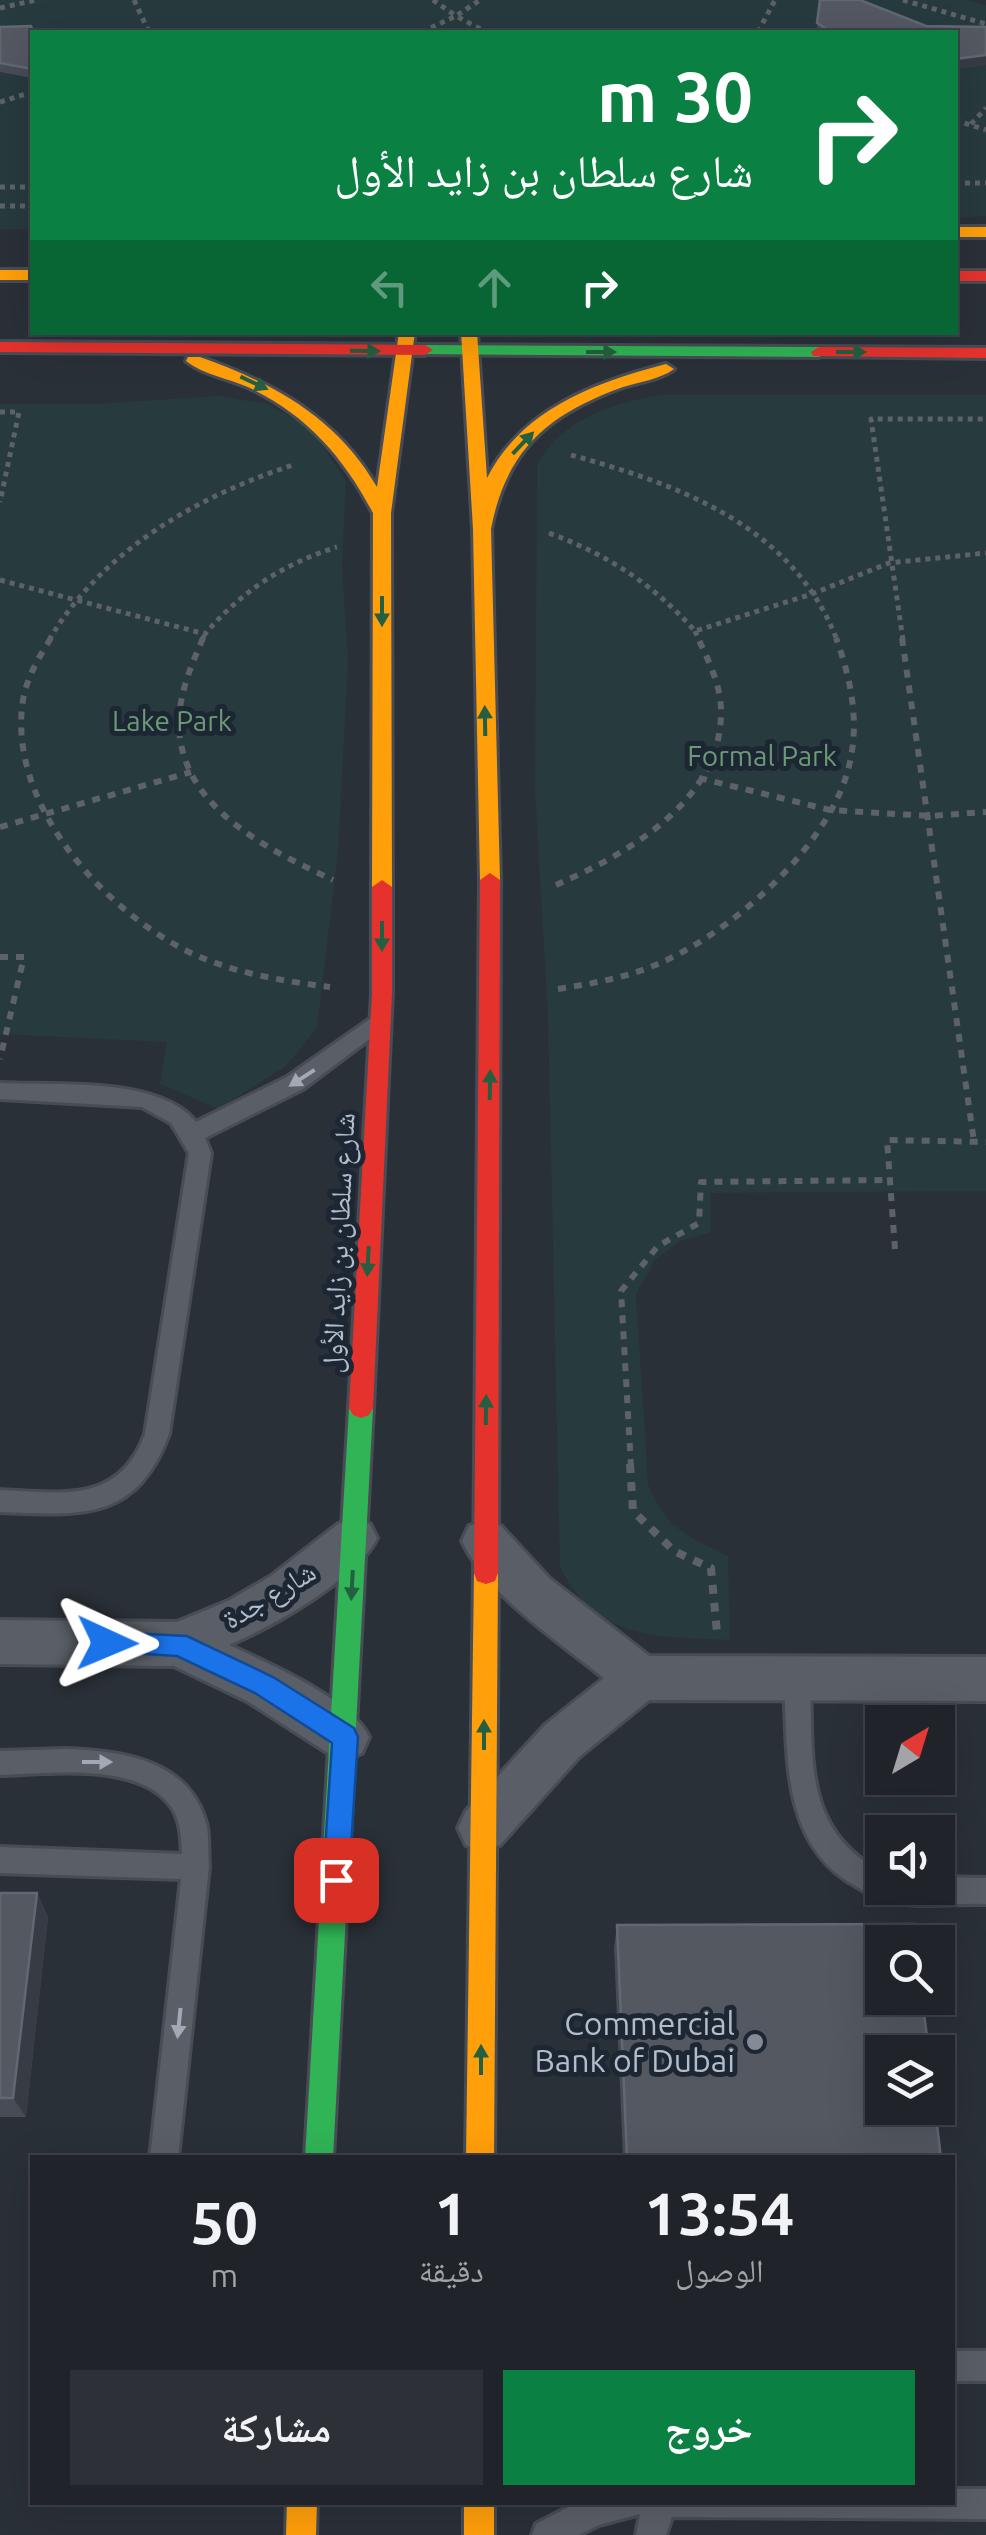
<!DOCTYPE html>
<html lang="ar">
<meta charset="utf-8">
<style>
:root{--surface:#20242a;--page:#2d3036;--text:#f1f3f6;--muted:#a2a4a8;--line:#3d4147;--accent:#0b8043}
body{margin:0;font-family:Ubuntu,"Noto Naskh Arabic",sans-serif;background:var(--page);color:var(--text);direction:rtl;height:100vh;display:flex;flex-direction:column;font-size:38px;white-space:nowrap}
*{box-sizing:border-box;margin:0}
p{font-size:32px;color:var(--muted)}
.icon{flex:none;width:55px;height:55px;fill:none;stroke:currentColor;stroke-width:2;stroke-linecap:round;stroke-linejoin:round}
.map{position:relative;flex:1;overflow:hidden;direction:ltr}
.drawer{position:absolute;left:30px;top:2155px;width:925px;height:350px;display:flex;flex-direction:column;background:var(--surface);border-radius:0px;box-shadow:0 10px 40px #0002,0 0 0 2px var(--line);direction:rtl}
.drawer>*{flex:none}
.hud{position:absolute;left:30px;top:30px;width:928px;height:305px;border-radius:0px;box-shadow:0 10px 40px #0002,0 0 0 2px var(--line);direction:rtl;background:#0b8043;color:#fff;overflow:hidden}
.needle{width:65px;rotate:38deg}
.buttons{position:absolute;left:865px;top:1705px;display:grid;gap:20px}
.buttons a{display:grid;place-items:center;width:90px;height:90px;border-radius:0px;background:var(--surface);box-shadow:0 10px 40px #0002,0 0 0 2px var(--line);font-size:50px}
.pin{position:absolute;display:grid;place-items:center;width:85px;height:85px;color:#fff;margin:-42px;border-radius:20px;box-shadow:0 5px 15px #0006}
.me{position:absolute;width:110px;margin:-55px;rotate:91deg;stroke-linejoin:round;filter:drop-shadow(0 0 8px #0008)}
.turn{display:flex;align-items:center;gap:35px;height:210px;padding:0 40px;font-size:45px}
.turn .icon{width:130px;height:130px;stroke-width:2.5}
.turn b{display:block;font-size:70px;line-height:85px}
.lanes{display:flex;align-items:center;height:95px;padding:0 40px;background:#0003;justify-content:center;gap:50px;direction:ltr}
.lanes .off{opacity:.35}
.eta{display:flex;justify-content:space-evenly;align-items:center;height:170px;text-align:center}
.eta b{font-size:60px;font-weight:700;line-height:70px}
.action{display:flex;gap:20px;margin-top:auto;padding:20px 40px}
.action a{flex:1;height:115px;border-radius:0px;background:var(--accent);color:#fff;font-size:40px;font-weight:700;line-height:115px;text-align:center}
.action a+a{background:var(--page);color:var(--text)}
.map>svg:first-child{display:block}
.green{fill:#273a3e}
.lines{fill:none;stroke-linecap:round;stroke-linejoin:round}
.lane-casing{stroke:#484c55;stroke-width:6}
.street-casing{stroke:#484c55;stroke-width:6}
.fast-casing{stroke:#484c55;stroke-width:6}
.slow-casing{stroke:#484c55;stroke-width:6}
.jam-casing{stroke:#484c55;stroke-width:6}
.path-far2{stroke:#5c6268;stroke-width:5;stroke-dasharray:5 5;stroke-linecap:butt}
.path-far1{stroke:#5c6268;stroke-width:6;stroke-dasharray:8 8;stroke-linecap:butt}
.path{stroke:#5c6268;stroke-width:8;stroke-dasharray:9 9;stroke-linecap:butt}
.lane{fill:#5a5e66;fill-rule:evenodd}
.street{fill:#5a5e66;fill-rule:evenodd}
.fast{fill:#30b455;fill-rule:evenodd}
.slow{fill:#ff9f0a;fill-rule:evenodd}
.jam{fill:#e5322d;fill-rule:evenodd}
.wall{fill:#474c55}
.shaded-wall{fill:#373c44}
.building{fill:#535861;stroke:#626872;stroke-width:2.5}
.oneway{fill:#255f41}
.oneway2{fill:#a2a9b5}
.route{fill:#1a73e8;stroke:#114b97;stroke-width:2.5}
.poi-dot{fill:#848b96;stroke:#1d2633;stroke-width:4}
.labels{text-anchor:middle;stroke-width:10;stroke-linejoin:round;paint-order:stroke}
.park-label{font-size:28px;fill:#6b9a76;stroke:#1d2633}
.street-label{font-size:28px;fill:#b4bcc9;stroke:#1d2633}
.near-poi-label{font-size:32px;fill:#b4bcc9;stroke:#1d2633;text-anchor:end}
</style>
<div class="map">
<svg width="986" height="2535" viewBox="0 0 986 2535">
<rect width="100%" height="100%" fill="#2a3038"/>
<g class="green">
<path d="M0,0H967L986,5V216L955,218V32H32V229H0Z"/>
<path d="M661,395H986V1191L710,1193L711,1232L680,1241L655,1260L636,1294L648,1484C665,1529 687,1536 728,1556L730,1640C658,1636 597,1642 560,1567L548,1016L535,791L537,464C563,419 612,403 661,395Z"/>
<path d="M220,396L267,404L309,426L346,481L342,565L348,662L338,852L317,1028L286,1066L218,1109L160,1084L167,1042L0,1034V404H95Z"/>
</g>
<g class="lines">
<g class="lane-casing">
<g id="lane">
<path d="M377,1014L384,1016L387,1022L384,1028L303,1089L205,1138L211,1153L169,1434C136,1522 82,1515 0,1512V1490C63,1493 119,1504 145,1434L189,1153L171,1123L142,1107L0,1099V1083C56,1086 159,1076 196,1122L287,1077Z"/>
<path d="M797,1667L806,1671L810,1679C813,1758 802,1830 882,1872V1888H938V1877L986,1878V1904C954,1903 916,1908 885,1901C875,1898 866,1892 857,1887C780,1846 788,1754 784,1679L788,1671Z"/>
<path d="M67,1749C125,1751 192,1761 207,1827C209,1840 208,1854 209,1867L178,2158H150L181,1879L0,1873V1847L182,1854C181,1838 181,1822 172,1808C141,1761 49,1774 0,1775V1751Z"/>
<rect x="952" y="2351" width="34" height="30"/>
<path d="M952,2489H986V2519L672,2517L666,2535H636L640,2514L599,2525L579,2535H532L536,2524L578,2502H952Z"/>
</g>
</g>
<g class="street-casing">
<g id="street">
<path d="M354,1518L370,1524L377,1538C358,1579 271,1627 229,1645C267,1663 352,1699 369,1737L362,1753L345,1760L328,1753L247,1701L174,1666L0,1664V1620L177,1622L228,1601L271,1576L338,1524Z"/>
<path d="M485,1520L501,1526L549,1578L649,1656L986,1657V1701L649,1700L579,1757L500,1845L483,1852L466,1845L458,1828L466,1811L545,1725L604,1678C558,1641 487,1595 462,1541L469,1526Z"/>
</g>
</g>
<g class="fast-casing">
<g id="fast">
<path d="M425,345L819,347L827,352L819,357L419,354V346Z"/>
<path d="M361,1398L369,1401L373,1408L333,2158H305L349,1408L353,1401Z"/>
</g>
</g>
<g class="slow-casing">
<g id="slow">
<rect x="955" y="227" width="31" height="10"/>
<rect x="0" y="270" width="32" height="10"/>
<path d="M399,332H415L391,513L392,887L382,894L372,887L373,513C344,458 307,415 250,388C230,379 202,374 186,361L188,357H200C274,383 337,418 377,487Z"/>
<path d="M461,332H477L487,478C522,409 596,382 666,364L674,369C661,379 639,382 623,387C548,414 506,450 491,529L500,880L490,887L480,880L473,529Z"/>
<path d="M486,1562L495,1565L498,1573L494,2158H466L474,1573L477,1565Z"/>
<path d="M287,2502H317L316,2535H286Z"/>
<rect x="464" y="2502" width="30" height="33"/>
</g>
</g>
<g class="jam-casing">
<g id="jam">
<rect x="955" y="271" width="31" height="10"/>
<path d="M0,342L425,345L433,350L425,355L0,352Z"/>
<path d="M819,347L986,348V358L813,356L811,352Z"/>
<path d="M490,873L500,880L498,1573L495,1581L486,1584L477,1581L474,1573L480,880Z"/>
<path d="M382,880L392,887V993L373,1408L369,1415L361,1418L353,1415L349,1408L372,993V887Z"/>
</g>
</g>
<g class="path-far2">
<path d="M134,0L149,32"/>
<path d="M433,0L456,16L480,0"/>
<path d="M903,0L986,24"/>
<path d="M0,8L36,0"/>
<path d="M422,32L456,16L486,32"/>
<path d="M758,32L775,0"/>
<path d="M0,102L32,92"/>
<path d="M955,120L986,130"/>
<path d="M971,124L986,108"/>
<path d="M955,183H986"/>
<path d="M0,187H32"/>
<path d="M0,206H32"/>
<path d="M0,412H19L0,502"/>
<path d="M571,455C680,485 793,526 837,640"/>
<path d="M549,533C608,555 653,584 695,631L812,594L889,563L986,553"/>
<path d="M0,580L205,634C242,591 283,564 337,547"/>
<path d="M695,631L699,640"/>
<path d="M49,640C103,549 198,496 296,464"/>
<path d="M202,640L205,634"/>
<path d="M903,640L871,419H986"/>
</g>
<g class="path-far1">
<path d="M51,638C39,657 27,677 23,700C7,801 99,905 183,949C228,972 281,981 330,987"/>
<path d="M203,638C192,664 180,691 179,720C177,806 267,849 333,880"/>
<path d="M902,638L974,1142"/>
<path d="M699,778L830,810L930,816L986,812"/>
<path d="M0,827L191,772"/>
<path d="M556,885C627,854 722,801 721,711C721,685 708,660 698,638"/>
<path d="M0,957H24L0,1059"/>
<path d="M558,989C589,984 619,979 648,968C725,939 829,849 849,766C860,722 851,679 836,638"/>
<path d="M895,1249L887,1140L986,1142"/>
<path d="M631,1467L621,1291L658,1246L699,1223L701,1182L890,1180"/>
</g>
<path class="path" d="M630,1464L633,1511L674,1551L711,1568L717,1633"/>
<use href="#lane" class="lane"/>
<use href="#street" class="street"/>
<use href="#fast" class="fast"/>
<use href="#slow" class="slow"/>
<use href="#jam" class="jam"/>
</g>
<g class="wall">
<path d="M819,0H860L926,26L986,27V65L955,69V32H817Z"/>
<path d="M0,27L33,32L32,78L0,72Z"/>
<path d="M0,1893H37L48,1917L26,2117H0Z"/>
<path d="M617,1925L941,2158H623L614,1948Z"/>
</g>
<g class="shaded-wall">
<path d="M986,55V65L955,69V59Z"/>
<path d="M37,1893L48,1917L26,2117L13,2098Z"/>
</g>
<g class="building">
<path d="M820,0H860L926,26L986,27V55L955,59V32H831L817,23Z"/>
<path d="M31,26L33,32L32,69L0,63V27Z"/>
<path d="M0,1893H37L13,2098H0Z"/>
<path d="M914,1924L916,1942H882V1998H922L929,2052H882V2108H935L941,2158H627L617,1925Z"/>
</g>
<defs><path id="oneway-solid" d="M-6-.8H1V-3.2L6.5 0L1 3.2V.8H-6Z" transform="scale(2.5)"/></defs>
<g class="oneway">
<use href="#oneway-solid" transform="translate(365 351) rotate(1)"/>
<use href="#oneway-solid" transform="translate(601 352)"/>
<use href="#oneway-solid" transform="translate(851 352)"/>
<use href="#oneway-solid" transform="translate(254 383) rotate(25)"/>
<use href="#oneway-solid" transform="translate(523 443) rotate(-46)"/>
<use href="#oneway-solid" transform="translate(382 611) rotate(90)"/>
<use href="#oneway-solid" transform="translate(485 721) rotate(-91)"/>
<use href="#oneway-solid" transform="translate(382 936) rotate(90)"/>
<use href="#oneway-solid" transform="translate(490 1085) rotate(-89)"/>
<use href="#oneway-solid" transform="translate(368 1261) rotate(93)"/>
<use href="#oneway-solid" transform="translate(486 1410) rotate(-89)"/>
<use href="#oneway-solid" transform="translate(352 1585) rotate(93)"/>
<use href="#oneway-solid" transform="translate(484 1735) rotate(-90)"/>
<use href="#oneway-solid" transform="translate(481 2060) rotate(-90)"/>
</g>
<g class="oneway2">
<use href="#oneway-solid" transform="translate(302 1078) rotate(147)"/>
<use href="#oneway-solid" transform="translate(97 1762)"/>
<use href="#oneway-solid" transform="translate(179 2023) rotate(96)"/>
</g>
<path class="route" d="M107,1632L187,1636L273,1677L354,1728L358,1737L349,1880L345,1890L336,1894L327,1890L323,1880L332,1743L255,1693L177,1656L98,1651L94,1643L98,1635Z"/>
<circle class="poi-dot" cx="755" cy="2042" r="10"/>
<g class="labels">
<g class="park-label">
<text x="172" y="731">Lake Park</text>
<text x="762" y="766">Formal Park</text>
</g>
<g class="street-label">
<text transform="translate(338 1243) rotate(-87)" y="10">شارع سلطان بن زايد الأول</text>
<text transform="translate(269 1595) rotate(-31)" y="10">شارع جدة</text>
</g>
<g class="near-poi-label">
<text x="735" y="2035">Commercial<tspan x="735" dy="37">Bank of Dubai</tspan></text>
</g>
</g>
</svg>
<div class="buttons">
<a><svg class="needle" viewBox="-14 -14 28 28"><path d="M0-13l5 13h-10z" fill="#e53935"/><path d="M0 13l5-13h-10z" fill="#a2a4a8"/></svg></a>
<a><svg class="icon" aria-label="sound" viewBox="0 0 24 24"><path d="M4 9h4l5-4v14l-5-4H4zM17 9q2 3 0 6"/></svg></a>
<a><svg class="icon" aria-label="search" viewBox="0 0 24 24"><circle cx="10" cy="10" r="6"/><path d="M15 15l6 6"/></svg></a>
<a><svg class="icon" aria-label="layers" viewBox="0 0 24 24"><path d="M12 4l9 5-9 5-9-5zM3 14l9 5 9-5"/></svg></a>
</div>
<div class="pin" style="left:336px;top:1880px;background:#d93025"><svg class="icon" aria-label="arrive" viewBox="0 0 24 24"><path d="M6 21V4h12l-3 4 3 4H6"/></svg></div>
<svg class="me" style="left:107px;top:1643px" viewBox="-20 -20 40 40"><path d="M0-17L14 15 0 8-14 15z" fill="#1a73e8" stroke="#fff" stroke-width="4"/></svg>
<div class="hud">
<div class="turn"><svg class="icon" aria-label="right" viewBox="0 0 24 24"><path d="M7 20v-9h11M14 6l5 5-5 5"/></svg><div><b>30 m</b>شارع سلطان بن زايد الأول</div></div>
<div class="lanes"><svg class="icon off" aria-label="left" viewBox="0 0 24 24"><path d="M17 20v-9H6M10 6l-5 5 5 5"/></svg><svg class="icon off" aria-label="ahead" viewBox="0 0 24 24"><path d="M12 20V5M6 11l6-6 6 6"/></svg><svg class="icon" aria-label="right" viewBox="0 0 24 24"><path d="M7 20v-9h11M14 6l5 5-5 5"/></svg></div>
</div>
<section class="drawer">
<div class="eta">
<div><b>13:54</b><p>الوصول</p></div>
<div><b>1</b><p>دقيقة</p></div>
<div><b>50</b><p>m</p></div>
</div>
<div class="action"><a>خروج</a><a>مشاركة</a></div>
</section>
</div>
